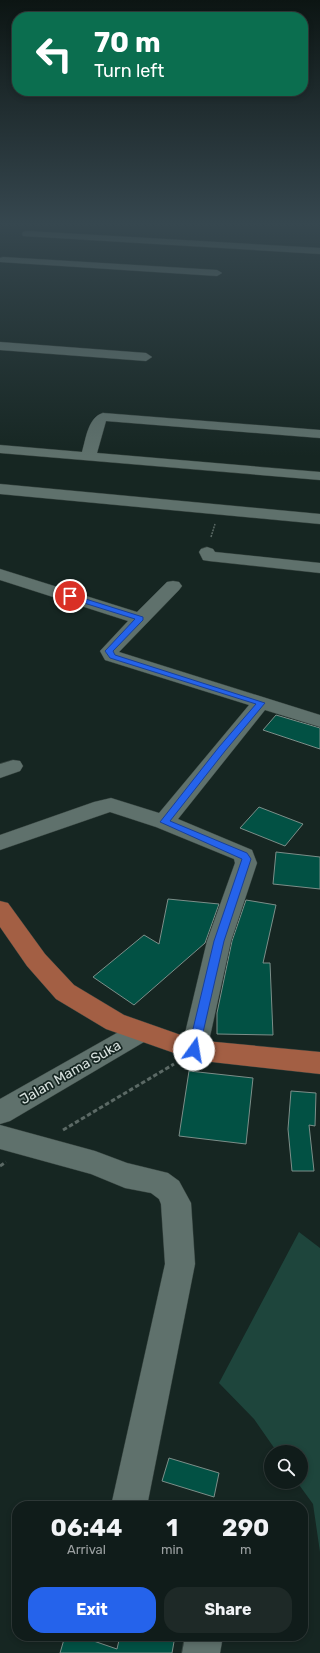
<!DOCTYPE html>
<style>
:root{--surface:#101c1a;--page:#1e2927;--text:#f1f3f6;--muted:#9ca1a2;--line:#303a39;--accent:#2563eb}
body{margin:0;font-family:Rubik,sans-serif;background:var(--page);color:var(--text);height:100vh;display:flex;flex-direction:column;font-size:15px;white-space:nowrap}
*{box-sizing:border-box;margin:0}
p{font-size:13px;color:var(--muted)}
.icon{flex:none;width:22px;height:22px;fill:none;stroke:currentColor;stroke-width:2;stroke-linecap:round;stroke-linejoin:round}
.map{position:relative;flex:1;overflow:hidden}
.drawer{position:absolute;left:12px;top:1501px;width:296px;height:140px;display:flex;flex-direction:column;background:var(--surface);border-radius:16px;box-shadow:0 2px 6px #0003,0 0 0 1px var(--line)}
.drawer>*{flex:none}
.hud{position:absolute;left:12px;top:12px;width:296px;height:84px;border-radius:16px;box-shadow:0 2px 6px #0003,0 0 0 1px var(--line);background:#0b6e4f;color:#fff;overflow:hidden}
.controls{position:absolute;left:264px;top:1445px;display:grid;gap:8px}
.controls a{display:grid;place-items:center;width:44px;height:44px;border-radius:50%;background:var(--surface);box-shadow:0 2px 6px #0003,0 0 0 1px var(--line);font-size:20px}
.pin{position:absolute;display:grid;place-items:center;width:34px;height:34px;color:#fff;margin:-17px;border:2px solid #fff;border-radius:50%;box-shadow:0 1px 4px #0007}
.me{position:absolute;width:44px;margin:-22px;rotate:13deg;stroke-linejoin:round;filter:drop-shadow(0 0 3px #0008)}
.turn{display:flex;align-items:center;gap:14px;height:84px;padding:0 16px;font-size:18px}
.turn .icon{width:52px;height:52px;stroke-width:2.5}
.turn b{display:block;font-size:28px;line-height:34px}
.eta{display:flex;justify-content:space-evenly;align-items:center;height:68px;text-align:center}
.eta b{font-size:24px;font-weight:700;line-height:28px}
.primary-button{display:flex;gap:8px;margin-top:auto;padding:8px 16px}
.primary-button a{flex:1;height:46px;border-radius:16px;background:var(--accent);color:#fff;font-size:16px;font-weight:700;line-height:46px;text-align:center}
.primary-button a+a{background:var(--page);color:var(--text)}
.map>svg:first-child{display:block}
.water{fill:#1e453c}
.building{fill:#025144;stroke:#7c8e89}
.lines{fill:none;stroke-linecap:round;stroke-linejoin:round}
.minor-casing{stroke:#35423e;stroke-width:1}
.major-casing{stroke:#35423e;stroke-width:1}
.path-far1{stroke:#5b6965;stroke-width:1.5;stroke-dasharray:2 1;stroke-linecap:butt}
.path{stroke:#5b6965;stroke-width:3;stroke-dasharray:4.5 2.5;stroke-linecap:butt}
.minor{fill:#5f716c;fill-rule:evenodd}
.major{fill:#a35f44;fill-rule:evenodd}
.route{fill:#2563eb;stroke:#184099}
.labels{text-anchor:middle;stroke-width:3.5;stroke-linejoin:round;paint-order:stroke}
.near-street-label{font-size:14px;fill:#d8e2df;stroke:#162622}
</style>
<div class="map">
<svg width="320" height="1653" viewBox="0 0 320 1653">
<rect width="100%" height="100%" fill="#162622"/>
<path class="water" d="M299,1232L320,1248V1552L313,1504L297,1482H301V1452H277L254,1419L219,1383Z"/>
<g class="building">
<path d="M276,715L320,728V749L263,730Z"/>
<path d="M259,807L303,824L285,846L240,828Z"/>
<path d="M276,852L320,857V889L273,884Z"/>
<path d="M168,899L219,904L205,943L134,1005L93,977L144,935L159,944Z"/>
<path d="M246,900L276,905L263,963H270L273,1035L217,1034V1013L232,941Z"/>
<path d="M189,1071L253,1078L246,1144L179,1136Z"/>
<path d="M291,1091L316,1093L315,1126L309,1125L314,1171H292L288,1129Z"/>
<path d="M169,1458L219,1473L214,1497L162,1481Z"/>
<path d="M65,1636H79L117,1649L120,1636H175L172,1653H60Z"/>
</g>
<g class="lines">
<g class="minor-casing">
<g id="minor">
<path d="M27,231L320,248V254L23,236L22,234L23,232Z"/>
<path d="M3,257L217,270L222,273L217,276L0,262V258Z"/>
<path d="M0,342L146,353L152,357L146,361L0,350Z"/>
<path d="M103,413L320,430V438L106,421L97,453L320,472V480L0,453V445L82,452C86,439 88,417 103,413Z"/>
<path d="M0,484L320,514V524L0,494Z"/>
<path d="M207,547L213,549L215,552L320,563V573L209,561L203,560L199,552L201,549Z"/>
<path d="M0,569L137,612L167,582L173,581L179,582L182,586L179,590L119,652L320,715V727L265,710L178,819L252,850L257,863L231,941L207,1050L203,1057L194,1060L185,1057L181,1050L207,941L235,863L234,859L156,827L110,812L0,850V835L94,802L111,798L159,813L249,705L105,660L100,651L128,621L0,580Z"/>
<path d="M13,760L20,761L23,766L20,771L0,778V764Z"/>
<path d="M140,1022L149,1025L153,1032L149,1039L10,1121L0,1124V1099L131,1025Z"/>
<path d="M0,1125L95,1151L127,1163L168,1173L179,1181L191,1203L195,1264L147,1506H111L165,1264L161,1204L159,1199L151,1193L125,1188L91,1174L0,1149Z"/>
<path d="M185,1636H223L220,1653H182Z"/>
</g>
</g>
<g class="major-casing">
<path id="major" d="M0,901L8,903L45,954L74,985L124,1015L195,1040L320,1052V1074L194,1060L106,1029L56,999L27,966L0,927Z"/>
</g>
<path class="path-far1" d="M211,537L215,524"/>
<g class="path">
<path d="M63,1130L174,1064"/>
<path d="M0,1166L6,1162"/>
</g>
<use href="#minor" class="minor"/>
<use href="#major" class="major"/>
</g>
<linearGradient id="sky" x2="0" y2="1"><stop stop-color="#0c1513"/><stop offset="0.49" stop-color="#36474f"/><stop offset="1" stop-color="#36474f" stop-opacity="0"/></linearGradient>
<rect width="320" height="456" fill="url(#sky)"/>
<path class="route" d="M68,595H73L143,617V620L113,651L115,655L265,703L225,751L170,821L247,853L251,859L224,941L199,1050L197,1053H190L188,1050L214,941L242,859L160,822L219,747L256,704L110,658L105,651L135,619L68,598Z"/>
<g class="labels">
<g class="near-street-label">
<text transform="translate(70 1072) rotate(-30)" y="5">Jalan Mama Suka</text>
</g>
</g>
</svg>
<div class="controls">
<a><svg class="icon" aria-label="search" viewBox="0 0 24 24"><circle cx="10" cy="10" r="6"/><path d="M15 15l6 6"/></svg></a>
</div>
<div class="pin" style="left:70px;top:596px;background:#d93025"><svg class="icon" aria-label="arrive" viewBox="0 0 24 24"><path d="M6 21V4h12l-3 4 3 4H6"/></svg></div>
<svg class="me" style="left:194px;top:1050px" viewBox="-20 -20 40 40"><circle r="19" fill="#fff"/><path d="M0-13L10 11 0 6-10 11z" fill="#2563eb"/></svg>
<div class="hud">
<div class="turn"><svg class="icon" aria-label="left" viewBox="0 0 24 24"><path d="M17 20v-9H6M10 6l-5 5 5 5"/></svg><div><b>70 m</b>Turn left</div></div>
</div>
<section class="drawer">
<div class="eta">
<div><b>06:44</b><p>Arrival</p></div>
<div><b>1</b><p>min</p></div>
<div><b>290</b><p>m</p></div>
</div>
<div class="primary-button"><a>Exit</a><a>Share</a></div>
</section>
</div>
